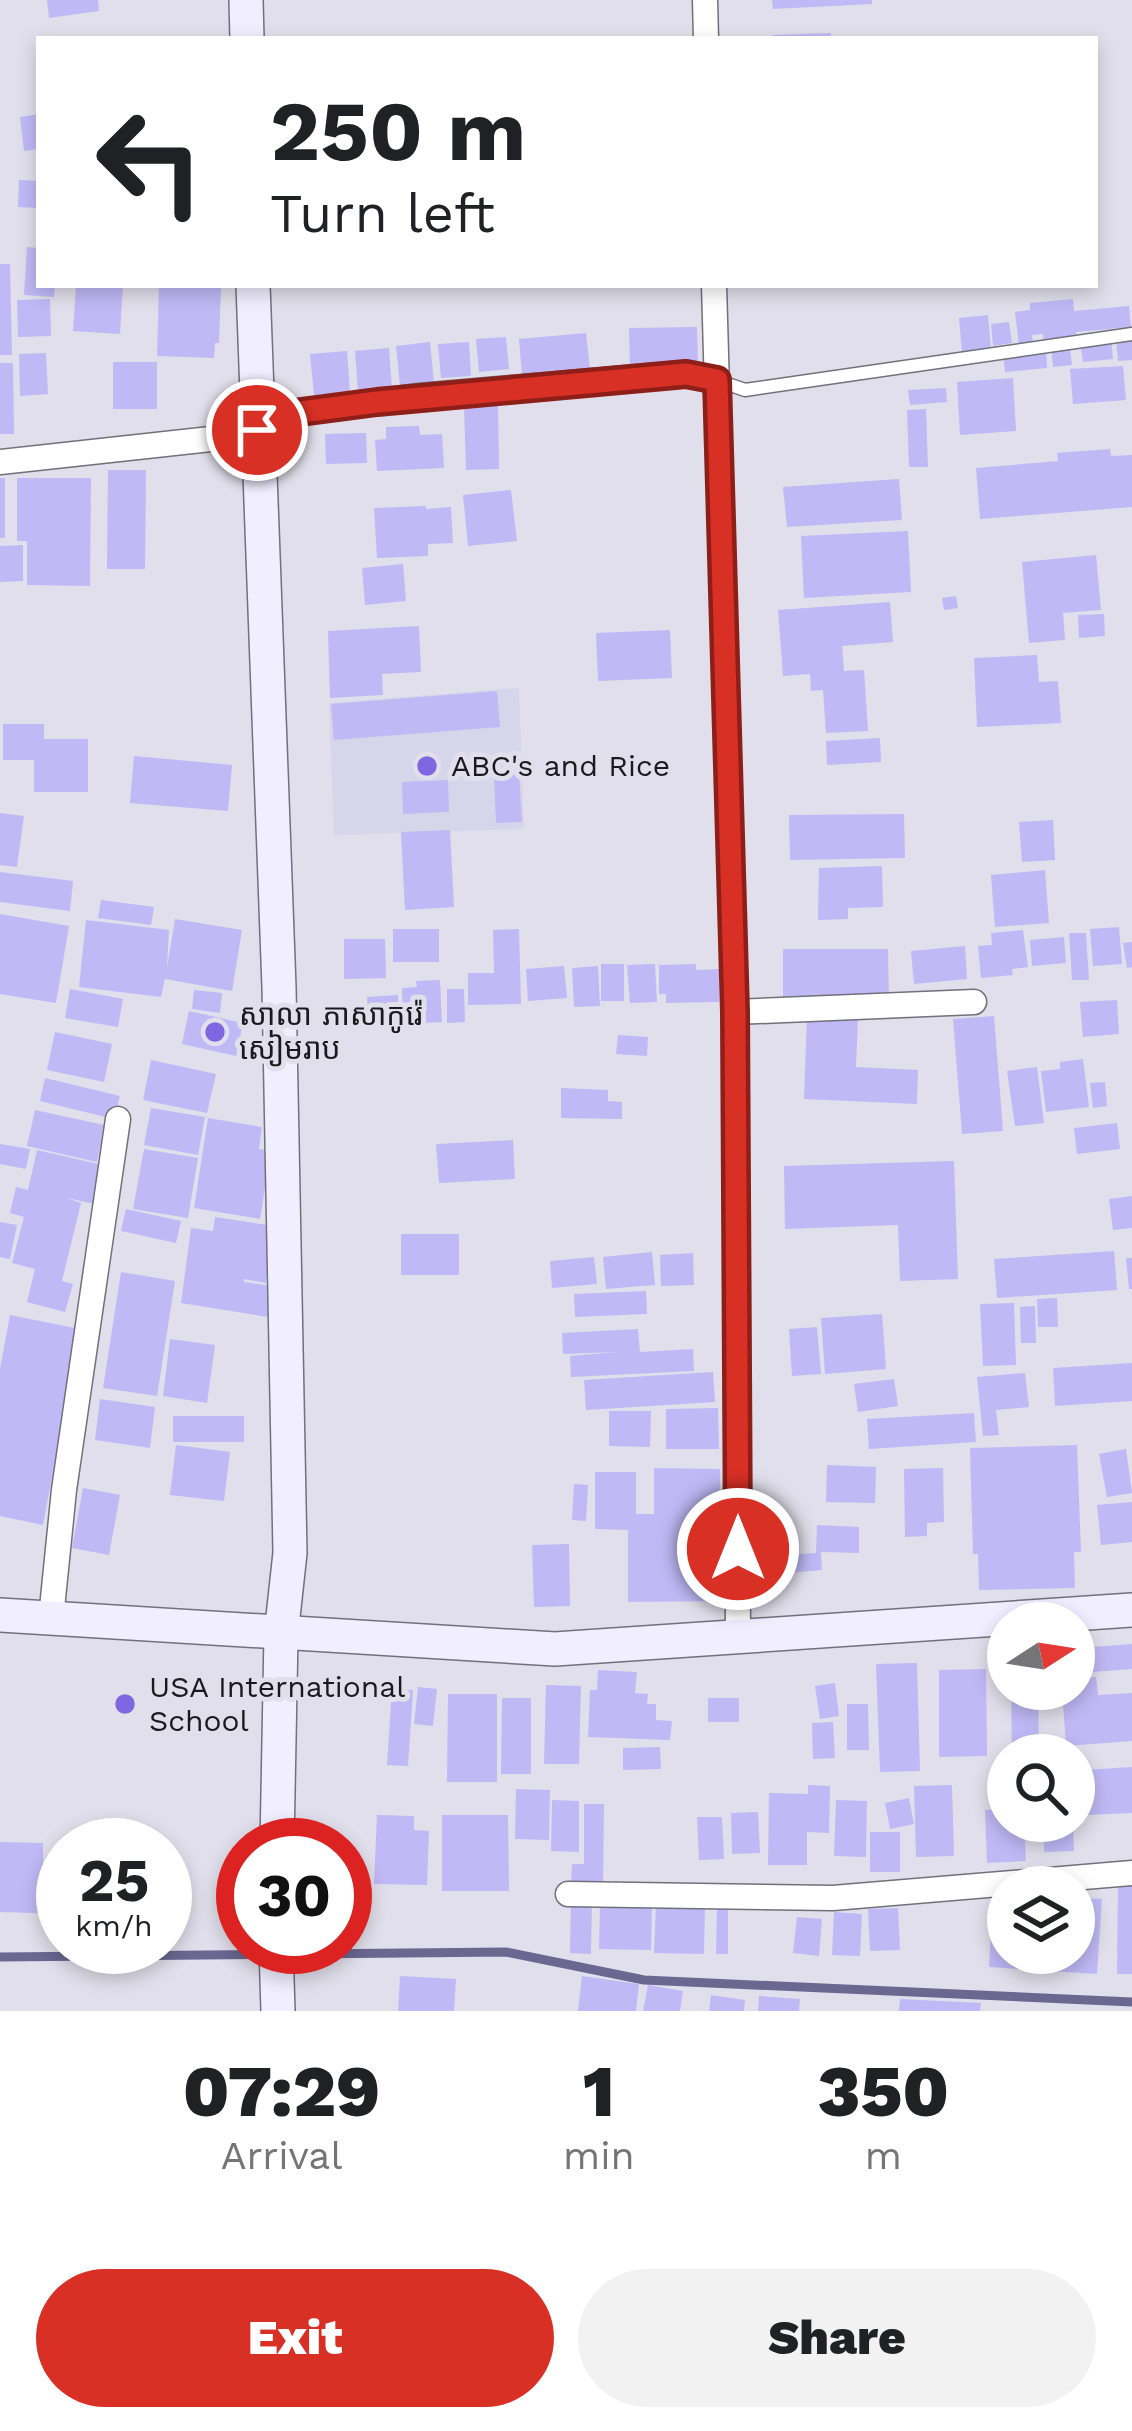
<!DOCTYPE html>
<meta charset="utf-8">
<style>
:root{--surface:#fff;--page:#f2f2f2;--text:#202124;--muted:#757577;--accent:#d93025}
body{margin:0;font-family:"Work Sans","Noto Sans Khmer",sans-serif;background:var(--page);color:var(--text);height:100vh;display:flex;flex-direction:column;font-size:45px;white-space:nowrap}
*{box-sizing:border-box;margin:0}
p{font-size:39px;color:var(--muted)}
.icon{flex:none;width:66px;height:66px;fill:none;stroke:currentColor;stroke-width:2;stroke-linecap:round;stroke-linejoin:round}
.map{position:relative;height:2011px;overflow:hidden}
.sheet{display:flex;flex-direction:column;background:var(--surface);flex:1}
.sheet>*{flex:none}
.hud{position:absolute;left:36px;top:36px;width:1062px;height:252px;border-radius:0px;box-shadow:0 6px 18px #0003;background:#fff;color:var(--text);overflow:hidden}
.needle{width:78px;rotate:78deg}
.controls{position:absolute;left:987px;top:1602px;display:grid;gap:24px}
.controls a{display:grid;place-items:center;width:108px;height:108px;border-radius:50%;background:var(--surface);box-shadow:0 6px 18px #0003;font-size:60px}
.speed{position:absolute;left:36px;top:1818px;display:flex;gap:24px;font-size:60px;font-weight:700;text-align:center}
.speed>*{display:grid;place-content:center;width:156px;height:156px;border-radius:50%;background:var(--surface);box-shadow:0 6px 18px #0003;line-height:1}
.speed small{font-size:30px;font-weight:400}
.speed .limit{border:18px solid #d22;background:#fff;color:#111}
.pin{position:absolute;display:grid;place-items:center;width:102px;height:102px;color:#fff;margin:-51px;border:6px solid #fff;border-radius:50%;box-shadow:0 3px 12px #0007}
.me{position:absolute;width:132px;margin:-66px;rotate:0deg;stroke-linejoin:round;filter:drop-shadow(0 0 9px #0008)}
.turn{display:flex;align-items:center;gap:42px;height:252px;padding:0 36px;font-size:54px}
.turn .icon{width:156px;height:156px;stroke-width:2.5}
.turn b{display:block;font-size:84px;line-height:102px}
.eta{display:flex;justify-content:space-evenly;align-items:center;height:204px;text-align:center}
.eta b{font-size:72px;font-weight:800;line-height:84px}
.action{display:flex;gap:24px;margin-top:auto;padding:24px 36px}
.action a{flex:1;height:138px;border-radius:72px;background:var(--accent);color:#fff;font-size:48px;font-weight:800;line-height:138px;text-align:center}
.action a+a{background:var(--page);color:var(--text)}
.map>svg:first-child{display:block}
.built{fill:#d7d5e9}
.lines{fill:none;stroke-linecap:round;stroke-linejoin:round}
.stream{stroke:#6c6791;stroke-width:9}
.building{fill:#c0b9f6}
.lane-casing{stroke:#71707b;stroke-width:15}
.street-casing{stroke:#71707b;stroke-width:27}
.secondary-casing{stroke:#71707b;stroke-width:36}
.lane{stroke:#fff;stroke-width:12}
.street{stroke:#fff;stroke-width:24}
.secondary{stroke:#f0eeff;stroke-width:33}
.route-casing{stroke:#8d1f18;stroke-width:30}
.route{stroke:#d93025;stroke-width:21}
.poi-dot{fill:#8067e2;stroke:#e0dfeb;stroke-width:4.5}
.labels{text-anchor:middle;stroke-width:10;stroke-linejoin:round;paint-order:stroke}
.poi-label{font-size:30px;fill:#1a1a1e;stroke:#e0dfeb;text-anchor:start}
</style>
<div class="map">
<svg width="1132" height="2011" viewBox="0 0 1132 2011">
<rect width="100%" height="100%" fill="#e0dfeb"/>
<path class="built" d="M519,688L524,829L334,835L329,703Z"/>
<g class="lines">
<path class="stream" d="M0,1957L506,1952L644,1980L1132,2002"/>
</g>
<g class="building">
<path d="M47,0H98L99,11L49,18Z"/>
<path d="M772,0H872V4L773,9Z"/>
<path d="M831,33V39H772V35Z"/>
<path d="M39,114V149L24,151L20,117Z"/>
<path d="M19,180L39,181V208L18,207Z"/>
<path d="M27,247L39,248V285H55L54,297L24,295Z"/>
<path d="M0,264H10L12,355H0Z"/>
<path d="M76,285H123L120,334L73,331Z"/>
<path d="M159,285L221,287L219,343H215L214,358L157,356Z"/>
<path d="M50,299L51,336L18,337L17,300Z"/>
<path d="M1073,299L1074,311L1129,306L1131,327L1076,332V336L1043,339V334L1032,335L1033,344L1019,345L1015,312L1030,310V303Z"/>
<path d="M988,315L991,349L962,352L959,318Z"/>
<path d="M1009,322L1012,343L993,346L991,324Z"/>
<path d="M697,327L698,367L630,368L629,328Z"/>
<path d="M586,333L590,370L522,376L519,339Z"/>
<path d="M506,337L509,369L479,372L476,339Z"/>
<path d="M1111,338L1113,359L1083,362L1080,341Z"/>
<path d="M1132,338V360L1118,361L1116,339Z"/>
<path d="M430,342L434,383L400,386L396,346Z"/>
<path d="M469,342L471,376L441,378L438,344Z"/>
<path d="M1069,342L1072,365L1053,367L1051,344Z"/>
<path d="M389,348L392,389L358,391L355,351Z"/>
<path d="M1046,348L1047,368L1005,372L1003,352Z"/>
<path d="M347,351L350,392L314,395L310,354Z"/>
<path d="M46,353L48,394L20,396L19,354Z"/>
<rect x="113" y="362" width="44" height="47"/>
<path d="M0,363H13L14,434H0Z"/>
<path d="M1123,366L1126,400L1073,404L1070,369Z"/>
<path d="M1013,378L1016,431L960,435L957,382Z"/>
<path d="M946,388L947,402L910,405L908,390Z"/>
<path d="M464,405H498L499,469L466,470Z"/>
<path d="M926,409L928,467H909L907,410Z"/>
<path d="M419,426L420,435L442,434L444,468L377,471L375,440L386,439V427Z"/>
<path d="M366,433L367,463L326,464L325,434Z"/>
<path d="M1110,449L1111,456L1132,455V507L980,519L976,468L1058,461L1057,453Z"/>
<path d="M108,470H146L145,569H107Z"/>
<rect x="0" y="478" width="5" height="60"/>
<path d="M17,478H91L90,586L27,585V541H17Z"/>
<path d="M899,479L902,520L787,527L783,487Z"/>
<path d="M511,490L517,541L468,546L463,495Z"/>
<path d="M426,506V509L451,507L453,543L428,544V556L377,558L374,508Z"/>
<path d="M908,531L911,592L804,598L801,536Z"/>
<path d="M23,545V581L0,582V546Z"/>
<path d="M1096,555L1101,610L1063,613L1065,640L1029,643L1022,562Z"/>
<path d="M403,564L406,601L365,605L362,568Z"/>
<path d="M956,596L958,608L944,610L942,598Z"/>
<path d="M890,602L893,642L842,646L844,671L864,670L868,731L826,733L823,690L811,691L810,674L783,676L778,610Z"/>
<path d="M1104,614L1105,636L1079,638L1078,615Z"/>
<path d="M419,626L421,672L382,674L383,695L330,698L328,631Z"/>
<path d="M670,630L672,678L598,681L596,633Z"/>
<path d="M1037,655L1039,682L1058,681L1061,723L977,727L974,658Z"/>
<path d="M497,691L500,727L334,740L331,704Z"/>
<path d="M3,724H44V739H88V792H34V760H3Z"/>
<path d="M880,738L881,762L827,765L826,741Z"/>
<path d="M134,756L232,765L228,811L130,803Z"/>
<path d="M519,773L522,822L496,823L494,775Z"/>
<path d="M448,780L449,812L403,814L402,782Z"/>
<path d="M0,813L24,816L17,867L0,865Z"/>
<path d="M904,814L905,858L790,860L789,815Z"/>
<path d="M1053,820L1055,860L1022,862L1019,822Z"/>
<path d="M450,830L454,907L405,910L401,832Z"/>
<path d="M882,866L883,907L848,908V919L818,920L819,868Z"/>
<path d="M1045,870L1049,923L995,927L991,875Z"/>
<path d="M0,872L73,881L70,911L0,902Z"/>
<path d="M101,900L154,907L151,925L98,918Z"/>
<path d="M0,914L69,926L56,1003L0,994Z"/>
<path d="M175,919L242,930L232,991L165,979L161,997L79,987L86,920L169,930L167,968Z"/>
<path d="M1119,927L1122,964L1093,966L1090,929Z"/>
<rect x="393" y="929" width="46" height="33"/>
<path d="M519,929L521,1004L468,1005V973H494L493,930Z"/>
<path d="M1023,930L1028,967L1012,969L1013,975L981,978L978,946L992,945L991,933Z"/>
<path d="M1069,933H1086L1089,980H1072Z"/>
<path d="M1064,937L1066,963L1032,966L1030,940Z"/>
<path d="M344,939H385L386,978L344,979Z"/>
<path d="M1132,942V967L1127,968L1123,943Z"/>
<path d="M965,946L967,979L914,984L911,951Z"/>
<path d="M783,949H888L889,1000L783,1001Z"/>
<rect x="601" y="964" width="23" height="37"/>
<path d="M655,964L657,1002L630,1003L627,965Z"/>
<path d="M696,964V970L719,969V1002L666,1003V994H659V965Z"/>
<path d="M564,966L567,998L528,1001L526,969Z"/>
<path d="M598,966L600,1006L574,1007L572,968Z"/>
<path d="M440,980L442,1022L403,1024L402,988L417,987L416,981Z"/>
<path d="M70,989L123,999L118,1027L65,1018Z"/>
<path d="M447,989H464L465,1022L447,1023Z"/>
<path d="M194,990L222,993L220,1013L192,1009Z"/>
<path d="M398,995L399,1023L368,1025L367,997Z"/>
<path d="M1117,1000L1119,1034L1083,1037L1080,1002Z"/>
<path d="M189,1011L243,1023L236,1056L182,1044Z"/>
<path d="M807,1016L858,1018L856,1067L918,1070L917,1104L804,1099Z"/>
<path d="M994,1016L1003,1131L962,1134L953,1019Z"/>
<path d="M55,1032L112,1044L104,1082L47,1070Z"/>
<path d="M618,1035L648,1037L647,1056L616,1054Z"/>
<path d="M1083,1059L1089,1107L1046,1112L1041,1071L1060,1069V1062Z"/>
<path d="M151,1060L216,1074L207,1113L143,1100Z"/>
<path d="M1037,1067L1044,1123L1015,1126L1007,1071Z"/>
<path d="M45,1078L120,1096L114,1119L40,1101Z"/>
<path d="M1105,1082L1107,1106L1093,1108L1090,1083Z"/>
<path d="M561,1088L608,1090V1101L622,1102V1119L561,1118Z"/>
<path d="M151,1108L205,1117L198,1155L144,1145Z"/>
<path d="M35,1110L104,1125L97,1162L27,1146Z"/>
<path d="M208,1118L262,1127L259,1149L271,1151L260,1219L194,1208Z"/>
<path d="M1117,1123L1120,1149L1077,1154L1074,1128Z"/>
<path d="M513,1140L515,1179L439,1183L436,1144Z"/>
<path d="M0,1144L30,1149L26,1169L0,1164Z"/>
<path d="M144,1149L198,1158L188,1218L133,1209Z"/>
<path d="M37,1150L107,1166L99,1205L67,1198L81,1203L62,1281L73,1284L65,1312L27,1302L35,1269L12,1263L24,1217L10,1213L16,1187L28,1190Z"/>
<path d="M954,1161L958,1279L900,1281L898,1225L785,1229L784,1166Z"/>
<path d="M1132,1196V1228L1113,1230L1109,1199Z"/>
<path d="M126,1209L181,1221L176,1243L121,1231Z"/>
<path d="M215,1217L274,1226L266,1283L244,1279V1282L272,1286L268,1317L181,1303L191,1228L213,1231Z"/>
<path d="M0,1222L17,1225L10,1259L0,1257Z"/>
<rect x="401" y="1234" width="58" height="41"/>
<path d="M1114,1251L1117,1290L997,1298L994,1259Z"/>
<path d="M652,1252L655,1285L606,1289L603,1257Z"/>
<path d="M693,1253L694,1285L661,1286L660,1255Z"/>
<path d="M594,1257L597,1284L552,1288L550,1261Z"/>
<path d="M1126,1258H1132V1289H1129Z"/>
<path d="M121,1272L175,1281L157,1396L103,1388Z"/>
<path d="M646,1291L647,1314L575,1317L574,1294Z"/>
<path d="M1057,1298L1058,1327H1038L1037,1299Z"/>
<path d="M1014,1303L1016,1365L983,1366L980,1304Z"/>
<path d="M1035,1306L1036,1343H1021L1020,1307Z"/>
<path d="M882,1314L886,1369L825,1374L821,1318Z"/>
<path d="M10,1315L80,1329L43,1525L0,1516V1369Z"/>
<path d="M817,1327L821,1374L792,1376L789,1329Z"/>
<path d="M638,1329L640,1352L693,1349L694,1371L571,1377L570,1356L617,1352L563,1354L562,1333Z"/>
<path d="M170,1339L215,1345L207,1403L163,1396Z"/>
<path d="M1132,1363V1401L1055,1406L1053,1368Z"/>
<path d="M713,1372L715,1402L586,1410L584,1380Z"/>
<path d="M1025,1373L1029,1407L996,1410L999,1435L983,1436L977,1377Z"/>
<path d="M894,1379L898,1406L858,1412L854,1384Z"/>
<path d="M100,1399L155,1407L150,1448L95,1440Z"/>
<path d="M718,1408L719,1449H666V1409Z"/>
<path d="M609,1411H651L650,1447L609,1446Z"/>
<path d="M974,1413L976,1442L869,1449L867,1419Z"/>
<rect x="173" y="1416" width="71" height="26"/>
<path d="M176,1445L230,1452L224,1501L170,1495Z"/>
<path d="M1077,1445L1081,1552H1074L1075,1588L979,1590L978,1554H973L970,1448Z"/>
<path d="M1126,1449L1132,1493L1107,1497L1099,1454Z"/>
<path d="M827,1465L876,1467L875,1503L826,1502Z"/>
<path d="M654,1468L720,1469L719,1601L628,1602V1530L595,1529V1472H636V1514H654Z"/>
<path d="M943,1468L944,1522L927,1523V1536L905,1537L904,1469Z"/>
<path d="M574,1484L588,1485L586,1521L572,1520Z"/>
<path d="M83,1488L120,1495L109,1555L72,1548Z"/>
<path d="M1132,1502V1542L1101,1545L1097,1505Z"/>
<path d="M817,1525L859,1527V1553L821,1552L822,1570L778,1574L777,1556L816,1553Z"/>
<path d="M569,1544L570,1606L534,1607L532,1545Z"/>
<path d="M1132,1644V1669L1080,1673L1078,1648Z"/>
<path d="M917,1663L920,1771L880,1772L876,1664Z"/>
<path d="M986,1669L987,1756L939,1757V1670Z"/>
<path d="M598,1670L637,1672L635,1693L648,1694L647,1704H656V1720L672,1721L670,1740L588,1737L590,1690H597Z"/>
<path d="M1096,1677L1098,1695L1132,1693V1741L1066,1746L1062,1689H1074V1678Z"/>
<path d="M835,1683L839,1716L820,1719L815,1686Z"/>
<path d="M546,1685L581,1686L579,1764H544Z"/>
<path d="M418,1687L437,1689L433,1726L414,1724Z"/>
<path d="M392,1689L413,1690L408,1766L387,1765Z"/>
<path d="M1011,1689H1038L1039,1750H1012Z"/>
<path d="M448,1694H497V1782H447Z"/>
<path d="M502,1698H531V1774H501Z"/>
<rect x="708" y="1698" width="31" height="24"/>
<path d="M847,1704H868L869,1750H847Z"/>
<path d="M833,1722L835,1758L813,1759L812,1723Z"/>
<path d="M660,1747L661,1769L623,1770V1748Z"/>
<path d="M1132,1767V1813L1087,1815L1085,1770Z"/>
<path d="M808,1785L830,1786L829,1833L807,1832V1865H768L769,1793L808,1794Z"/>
<path d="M952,1785L954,1856L916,1857L914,1786Z"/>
<path d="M516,1789L550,1790L549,1840L515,1839Z"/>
<path d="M909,1798L914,1824L890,1829L885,1803Z"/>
<path d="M552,1800L579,1801V1852L551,1851Z"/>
<path d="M836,1800L867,1801L866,1857L834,1856Z"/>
<path d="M584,1804H604L603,1886H571L572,1864H584Z"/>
<path d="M1008,1809V1821H1024L1026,1861L987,1863L985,1810Z"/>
<path d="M758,1812L760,1853L732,1854L731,1813Z"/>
<path d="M377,1815L414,1816V1830L429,1831L427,1885L374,1884Z"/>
<path d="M442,1815H508L509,1891H442Z"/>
<path d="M697,1817H722L724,1859L699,1860Z"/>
<path d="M1043,1821H1073L1074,1851L1044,1852Z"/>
<rect x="870" y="1832" width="30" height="40"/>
<path d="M0,1842L43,1843V1875H63V1914L0,1912Z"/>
<path d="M1118,1879H1132V1974H1117Z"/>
<path d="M993,1893L1008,1894V1953H1074V1898L1102,1899L1097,1974L989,1967Z"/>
<path d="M571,1900H592L591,1954L570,1953Z"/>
<path d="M600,1904L652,1905L651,1950L599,1949Z"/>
<path d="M656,1904L705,1906L704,1954L654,1953Z"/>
<path d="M717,1907H728V1954H716Z"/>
<path d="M898,1908L900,1950L870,1951L868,1909Z"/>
<path d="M834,1912L862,1914L860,1956L832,1955Z"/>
<path d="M797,1917L822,1919L819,1956L793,1953Z"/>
<path d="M400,1976L456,1979L454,2011H398Z"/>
<path d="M582,1976L639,1984L636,2011H578Z"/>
<path d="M648,1985L683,1991L680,2011H643Z"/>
<path d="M711,1995L745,2000L744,2011H709Z"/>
<path d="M759,1996L800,1999L799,2011H758Z"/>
<path d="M900,1999L981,2003L980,2011H899Z"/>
</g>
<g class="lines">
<g class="lane-casing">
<path id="lane" d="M719,381L745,390L1132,334"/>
</g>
<g class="street-casing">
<g id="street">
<path d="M705,0L706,39"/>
<path d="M714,285L735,1012L738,1638"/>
<path d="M0,462L229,437L257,430L293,413L419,396L686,373L717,380"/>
<path d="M735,1012L974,1002"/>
<path d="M51,1618L64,1490L118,1119"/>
<path d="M568,1894L833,1898L1132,1873"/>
</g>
</g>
<g class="secondary-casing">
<g id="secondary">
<path d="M246,0L247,39"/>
<path d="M253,285L279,987L290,1553L281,1635L277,1845"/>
<path d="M0,1615L555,1649L1132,1610"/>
<path d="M276,1947L278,2011"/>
</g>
</g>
<use href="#lane" class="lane"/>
<use href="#street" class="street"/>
<use href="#secondary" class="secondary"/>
</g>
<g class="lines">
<g class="route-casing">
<path id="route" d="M257,430L293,413L377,402L686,374L717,380L735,1012L738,1549"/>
</g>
<use href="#route" class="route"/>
</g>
<g class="poi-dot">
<circle cx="427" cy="766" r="12"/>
<circle cx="215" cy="1032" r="12"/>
<circle cx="125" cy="1704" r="12"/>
</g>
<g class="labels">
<g class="poi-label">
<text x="451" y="776">ABC's and Rice</text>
<text x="239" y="1025">សាលា ភាសាកូរ៉េ<tspan x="239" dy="34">សៀមរាប</tspan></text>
<text x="149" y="1697">USA International<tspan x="149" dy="34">School</tspan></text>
</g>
</g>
</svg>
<div class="controls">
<a><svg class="needle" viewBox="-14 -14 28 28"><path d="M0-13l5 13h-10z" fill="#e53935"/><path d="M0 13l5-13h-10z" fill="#757577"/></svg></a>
<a><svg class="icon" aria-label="search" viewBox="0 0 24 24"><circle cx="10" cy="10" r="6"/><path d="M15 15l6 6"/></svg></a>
<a><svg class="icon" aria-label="layers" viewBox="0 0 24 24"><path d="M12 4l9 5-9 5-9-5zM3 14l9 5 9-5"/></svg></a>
</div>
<div class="speed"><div>25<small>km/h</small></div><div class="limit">30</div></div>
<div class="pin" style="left:257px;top:430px;background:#d93025"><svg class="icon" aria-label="arrive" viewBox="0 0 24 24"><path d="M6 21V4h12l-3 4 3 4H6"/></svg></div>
<svg class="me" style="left:738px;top:1549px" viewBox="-20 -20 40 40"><circle r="17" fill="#d93025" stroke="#fff" stroke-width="3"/><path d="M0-11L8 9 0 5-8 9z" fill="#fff"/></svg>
<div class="hud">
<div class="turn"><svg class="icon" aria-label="left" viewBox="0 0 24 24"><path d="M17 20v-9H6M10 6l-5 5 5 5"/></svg><div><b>250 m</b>Turn left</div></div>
</div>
</div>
<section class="sheet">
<div class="eta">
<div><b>07:29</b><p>Arrival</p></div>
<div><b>1</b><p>min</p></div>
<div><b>350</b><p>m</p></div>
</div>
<div class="action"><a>Exit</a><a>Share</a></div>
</section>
